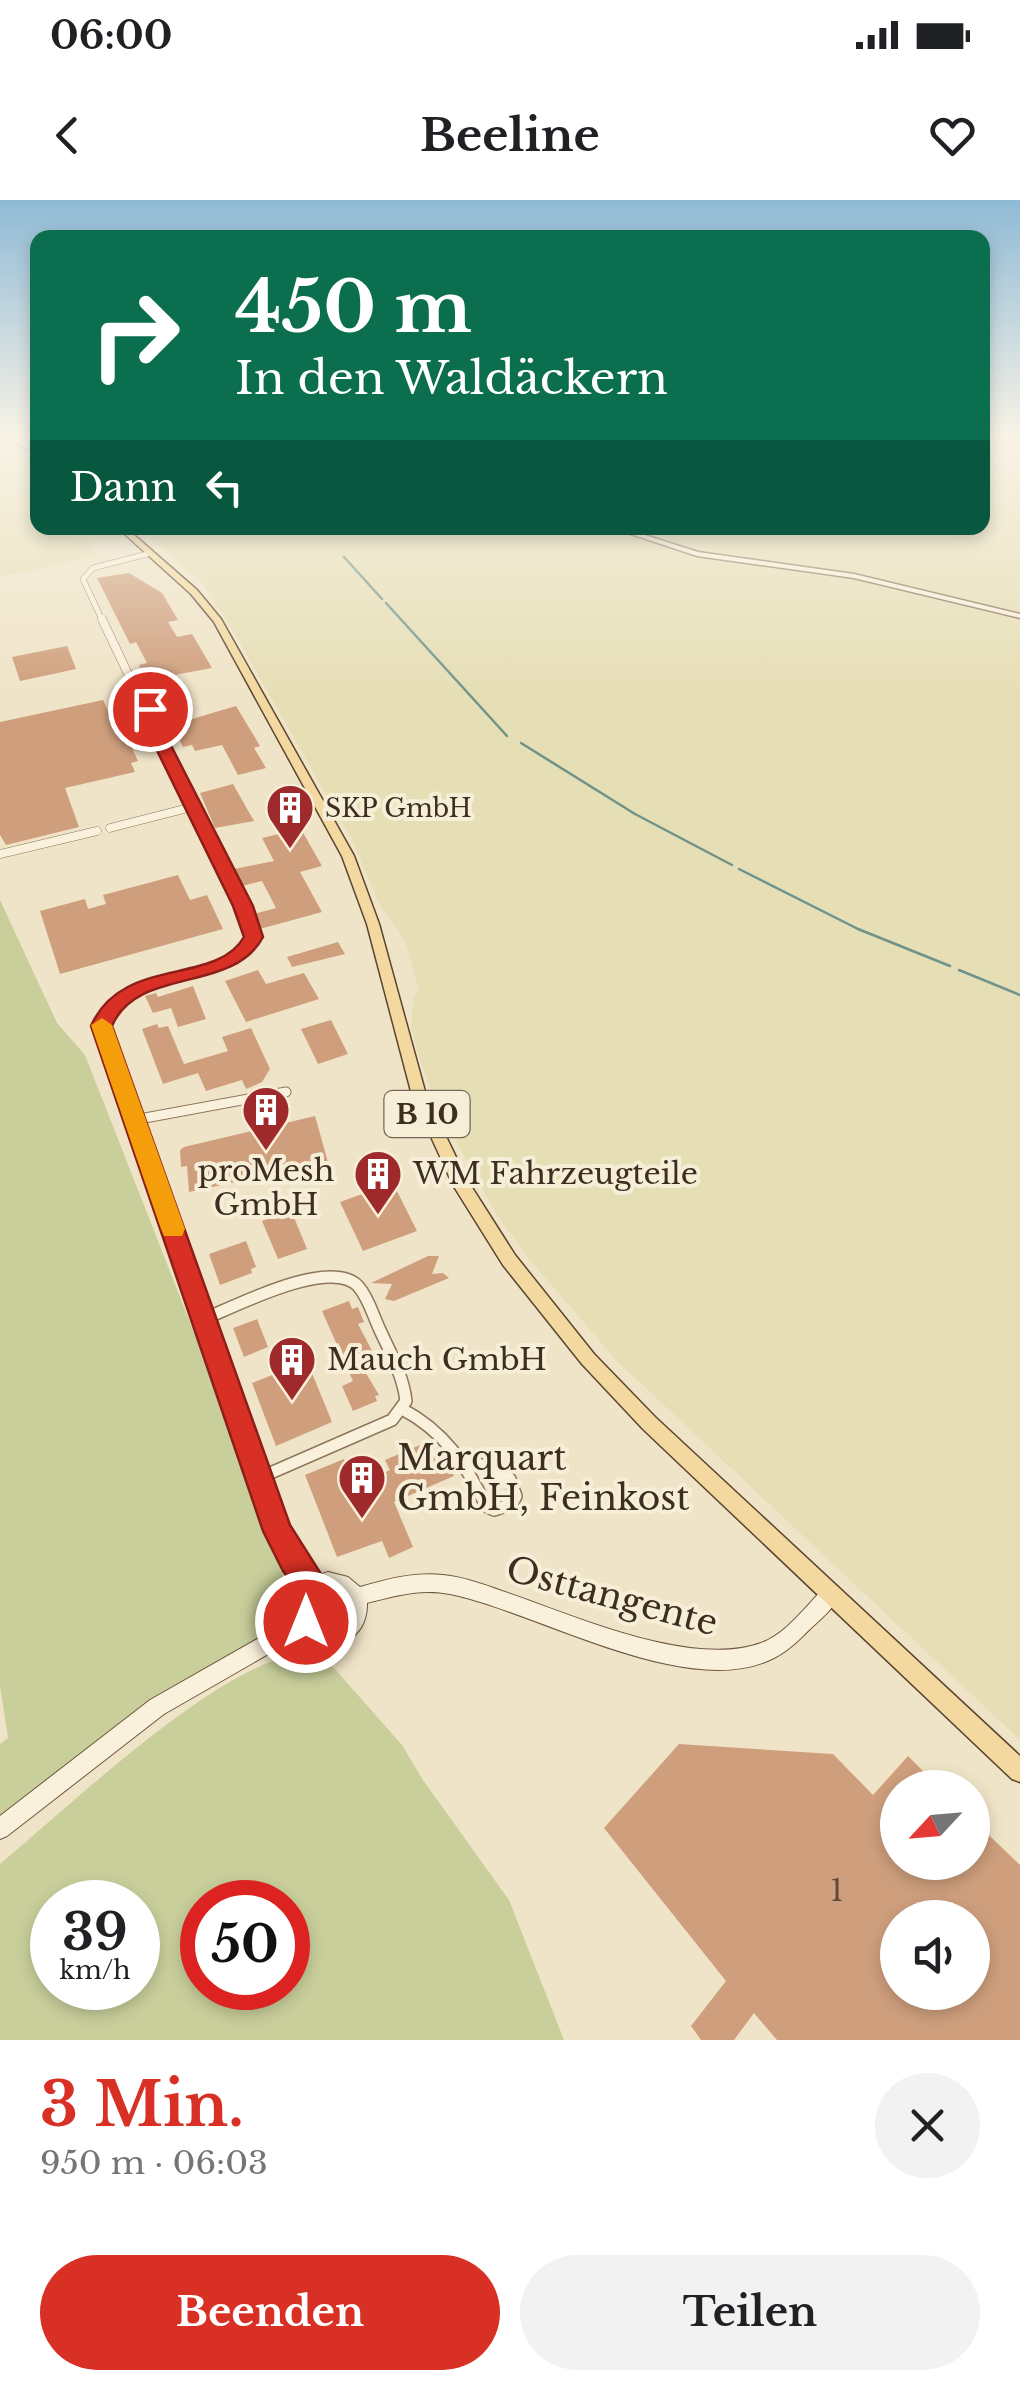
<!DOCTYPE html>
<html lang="de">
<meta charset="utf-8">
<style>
:root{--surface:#fff;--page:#f2f2f2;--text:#202124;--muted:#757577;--accent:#d93025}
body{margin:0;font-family:"Libre Baskerville",serif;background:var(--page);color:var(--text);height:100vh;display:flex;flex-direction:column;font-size:38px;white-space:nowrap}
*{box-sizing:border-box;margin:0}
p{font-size:32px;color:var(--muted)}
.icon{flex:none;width:55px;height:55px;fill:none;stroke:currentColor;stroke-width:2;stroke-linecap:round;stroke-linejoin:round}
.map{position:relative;height:1840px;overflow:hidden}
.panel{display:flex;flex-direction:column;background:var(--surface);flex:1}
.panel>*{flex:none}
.top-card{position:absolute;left:30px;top:30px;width:960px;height:305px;border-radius:20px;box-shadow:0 5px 15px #0003;background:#0b6e4f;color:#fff;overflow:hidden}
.needle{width:65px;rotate:244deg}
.buttons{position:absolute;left:880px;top:1570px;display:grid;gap:20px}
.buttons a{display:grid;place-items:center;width:110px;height:110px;border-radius:50%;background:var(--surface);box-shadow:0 5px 15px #0003;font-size:50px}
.speed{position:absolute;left:30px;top:1680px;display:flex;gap:20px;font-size:50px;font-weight:700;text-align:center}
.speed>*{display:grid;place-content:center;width:130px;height:130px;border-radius:50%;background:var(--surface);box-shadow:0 5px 15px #0003;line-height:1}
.speed small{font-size:25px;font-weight:400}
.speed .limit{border:15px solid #d22;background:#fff;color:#111}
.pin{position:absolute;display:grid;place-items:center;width:85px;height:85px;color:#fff;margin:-42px;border:5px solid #fff;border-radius:50%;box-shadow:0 2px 10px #0007}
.me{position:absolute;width:110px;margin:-55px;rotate:0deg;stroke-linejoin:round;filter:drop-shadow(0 0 8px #0008)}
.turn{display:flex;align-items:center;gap:35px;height:210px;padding:0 40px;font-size:45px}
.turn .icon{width:130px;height:130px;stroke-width:2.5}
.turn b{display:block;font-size:70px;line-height:85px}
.then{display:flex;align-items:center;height:95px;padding:0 40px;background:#0003;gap:20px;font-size:38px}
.round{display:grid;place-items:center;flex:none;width:105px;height:105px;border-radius:52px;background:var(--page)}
.summary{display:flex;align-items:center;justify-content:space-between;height:170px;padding:0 40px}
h1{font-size:60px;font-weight:700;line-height:75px;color:var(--accent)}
.action{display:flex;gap:20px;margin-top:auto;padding:20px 40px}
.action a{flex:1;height:115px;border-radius:60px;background:var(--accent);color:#fff;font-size:40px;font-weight:700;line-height:115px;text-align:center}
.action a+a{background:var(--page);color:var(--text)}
.status{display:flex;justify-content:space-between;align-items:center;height:70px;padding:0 50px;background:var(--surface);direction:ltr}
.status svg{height:28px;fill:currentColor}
header{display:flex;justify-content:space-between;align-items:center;height:130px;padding:0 40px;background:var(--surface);font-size:45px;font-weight:700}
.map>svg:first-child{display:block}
.farmland{fill:#e6deb5}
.green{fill:#c9cf9b;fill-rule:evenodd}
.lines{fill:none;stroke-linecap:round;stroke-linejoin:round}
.stream{stroke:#6f938a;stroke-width:2.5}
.building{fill:#cf9f7d;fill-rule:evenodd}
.minor-far4-casing{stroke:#8d765c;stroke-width:6}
.minor-far3-casing{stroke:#8d765c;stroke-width:9}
.minor-far2-casing{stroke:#8d765c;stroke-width:11}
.minor-far1-casing{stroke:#8d765c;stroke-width:14}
.minor-casing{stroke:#8d765c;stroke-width:18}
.tertiary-casing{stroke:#8d765c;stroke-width:3}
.secondary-casing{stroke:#6f573f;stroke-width:2}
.primary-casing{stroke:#5b4430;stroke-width:3}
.minor-far4{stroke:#faf1dc;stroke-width:5}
.minor-far3{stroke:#faf1dc;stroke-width:8}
.minor-far2{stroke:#faf1dc;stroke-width:9}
.minor-far1{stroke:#faf1dc;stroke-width:11}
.minor{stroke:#faf1dc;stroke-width:15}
.tertiary{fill:#faf1dc;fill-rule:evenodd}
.secondary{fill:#faf1dc;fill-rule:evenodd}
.primary{fill:#f3d9a0;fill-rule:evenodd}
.route{fill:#d93025;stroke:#8d1f18;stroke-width:2.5}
.slow{fill:#f59e0b}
.labels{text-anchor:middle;stroke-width:8;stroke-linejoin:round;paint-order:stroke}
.far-poi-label{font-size:25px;fill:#3d2e20;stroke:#f7eed8;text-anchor:start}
.shield{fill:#f7eed8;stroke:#756857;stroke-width:2.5}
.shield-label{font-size:28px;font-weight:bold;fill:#3d2e20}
.poi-label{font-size:30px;fill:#3d2e20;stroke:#f7eed8;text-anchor:start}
.near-number-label{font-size:30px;fill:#624a37}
.near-poi-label{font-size:35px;fill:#3d2e20;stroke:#f7eed8;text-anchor:start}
.near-street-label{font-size:35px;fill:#3d2e20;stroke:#f7eed8}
</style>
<div class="status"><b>06:00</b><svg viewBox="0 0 49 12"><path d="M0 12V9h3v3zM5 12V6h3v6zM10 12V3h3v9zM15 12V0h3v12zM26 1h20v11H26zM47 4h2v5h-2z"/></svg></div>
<header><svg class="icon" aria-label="back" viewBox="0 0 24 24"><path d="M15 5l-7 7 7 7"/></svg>Beeline<svg class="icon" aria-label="heart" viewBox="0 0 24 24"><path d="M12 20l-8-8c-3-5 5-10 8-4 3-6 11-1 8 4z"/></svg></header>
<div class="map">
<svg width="1020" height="1840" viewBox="0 0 1020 1840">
<rect width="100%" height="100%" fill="#f0e4c8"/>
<g class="farmland">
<path d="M983,236H1020V414L853,374L693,352L622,328H982Z"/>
<path d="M0,240L37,261L38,328H83L97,356L0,377Z"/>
<path d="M150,328H613L692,356L879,383L1020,417V1540L617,1161L529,1059L497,1015L439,911L420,861L411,827L414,795L419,790L405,740L380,706L353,642L235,434L200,380L150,339Z"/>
</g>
<g class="green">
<path d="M0,700L57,823L85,855L215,1186L291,1399L282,1429L0,1618V1544L8,1538L0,1486Z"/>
<path d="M299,1455L334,1468L402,1545L423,1580L509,1700L564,1840H0V1664C64,1611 221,1461 299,1455ZM52,1702H138V1788H52ZM202,1702H288V1788H202Z"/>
</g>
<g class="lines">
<g class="stream">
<path d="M344,357L382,399"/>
<path d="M386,403L507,536"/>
<path d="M521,543L635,614L732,665"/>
<path d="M739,669L858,729L950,766"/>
<path d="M959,770L1020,795"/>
</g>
</g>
<g class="building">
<path d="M129,373L162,393L178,420L168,422L177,437L192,434L212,468L169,476L166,472L144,476L139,465L147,463L136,442L130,444L97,378Z"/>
<path d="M67,446L76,469L20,481L12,457Z"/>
<path d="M103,500L120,536L141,532L146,543L131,546L138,561L131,563L135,572L65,588L79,627L6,645L0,635V522Z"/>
<path d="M236,506L260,546L254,548L266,568L238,575L222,545L195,551L192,545L183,547L172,525Z"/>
<path d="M233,584L254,621L215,628L200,593Z"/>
<path d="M301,629L322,666L300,672L322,712L260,729L254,714L276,708L262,681L242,686L234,669L274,661L262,638Z"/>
<path d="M178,675L190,700L207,695L223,729L60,774L40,711L85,699L88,709L106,704L103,695Z"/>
<path d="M338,742L345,754L292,767L287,757Z"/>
<path d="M258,770L266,784L304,773L319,799L246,822L225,781Z"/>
<path d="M193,786L206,819L178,827L171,808L153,813L145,796L156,793L158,797Z"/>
<path d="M331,820L348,854L318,864L301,829Z"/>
<path d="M157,824L159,828L168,826L184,864L228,851L222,837L251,828L270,869L262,882L246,889L242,880L206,891L198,873L163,884L142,829Z"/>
<path d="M315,916L328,962L189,992L187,966L181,967L180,950L184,947Z"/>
<path d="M393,983L417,1031L363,1051L340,1002Z"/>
<path d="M291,1010L307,1049L278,1059L262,1021Z"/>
<path d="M246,1041L256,1067L251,1069L252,1073L220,1085L209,1054Z"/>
<path d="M428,1056H439L432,1074L443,1073L449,1078L394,1101L385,1099L392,1084L371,1083Z"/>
<path d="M349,1101L352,1109L358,1107L364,1122L358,1124L379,1164L364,1170L379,1195L375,1196L377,1201L353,1211L342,1186L353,1181L322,1111Z"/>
<path d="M257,1119L268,1147L244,1157L233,1128Z"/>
<path d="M307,1161L332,1222L276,1246L252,1183Z"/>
<path d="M427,1242L439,1267L447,1263L454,1276L394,1302L413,1347L389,1358L382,1341L337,1357L305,1275L344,1259L357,1291L375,1284L373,1278L390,1270L385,1260Z"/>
<path d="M679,1544L833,1554L873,1595L908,1556L940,1588H898V1662H972V1619L1020,1665V1840H777L754,1813L734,1840H701L691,1826L726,1781L604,1628ZM898,1718H972V1792H898Z"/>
</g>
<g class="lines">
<g class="minor-far4-casing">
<path id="minor-far4" d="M103,422L83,379L93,368L147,354"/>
</g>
<g class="minor-far3-casing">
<g id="minor-far3">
<path d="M102,419L140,499L154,515V528"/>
<path d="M140,499L142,517L154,528L219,659"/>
<path d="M110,628L192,607"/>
<path d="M0,654L97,631"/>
</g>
</g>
<g class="minor-far2-casing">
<g id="minor-far2">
<path d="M134,920L286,892"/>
<path d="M148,961L101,826C131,759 213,793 253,737L243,706L218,656"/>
</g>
</g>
<g class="minor-far1-casing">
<g id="minor-far1">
<path d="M147,958L286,1347"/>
<path d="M204,1119C236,1106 330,1057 358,1086C368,1097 373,1115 379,1128C390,1152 403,1175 406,1201L392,1220L259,1278"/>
<path d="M402,1209C444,1231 466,1264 486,1306L494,1310L512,1304L516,1296L510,1279L462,1256"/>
</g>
</g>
<g class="minor-casing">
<path id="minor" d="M285,1345L315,1388"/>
</g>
<g class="tertiary-casing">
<path id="tertiary" d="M613,328H623L698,352L854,374L1020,414V418L854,378L697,356Z"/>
</g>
<g class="secondary-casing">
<path id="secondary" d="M328,1372L348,1377L360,1387C388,1379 413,1372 443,1375C463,1377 483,1384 502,1391C571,1414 690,1469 761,1443C786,1434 806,1406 824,1388L831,1386L838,1388L840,1395C834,1408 821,1419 810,1429C799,1440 788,1451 774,1458C688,1502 538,1412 450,1394C421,1388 394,1396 367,1403C368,1440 333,1455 305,1433L164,1514L7,1636L0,1639V1616L150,1500L296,1417C292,1393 306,1378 328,1372ZM331,1390C342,1393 353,1401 348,1414C335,1448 287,1400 331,1390Z"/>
</g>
<g class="primary-casing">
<g id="primary">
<path d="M2,236H11L38,250V255Z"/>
<path d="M118,328H126L197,390L221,419L354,656L379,724L426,895L466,978L515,1055L594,1154L655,1217L1020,1556V1582L1012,1579L643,1229L582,1164L503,1065L453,985L412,895L367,724L342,656L214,422L191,394Z"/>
</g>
</g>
<use href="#minor-far4" class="minor-far4"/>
<use href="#minor-far3" class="minor-far3"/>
<use href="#minor-far2" class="minor-far2"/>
<use href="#minor-far1" class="minor-far1"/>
<use href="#minor" class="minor"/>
<use href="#tertiary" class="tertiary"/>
<use href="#secondary" class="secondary"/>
<use href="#primary" class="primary"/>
</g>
<linearGradient id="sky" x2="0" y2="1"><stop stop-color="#8fbad6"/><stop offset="0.48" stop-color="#f8f3e6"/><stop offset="1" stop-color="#f8f3e6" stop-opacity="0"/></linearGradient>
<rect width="1020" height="493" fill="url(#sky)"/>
<path class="route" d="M144,505H156L164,519L162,528L253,706L263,737C233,794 137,766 112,826L290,1325L330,1388C323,1404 323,1418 317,1433L306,1437L295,1433C288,1415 288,1407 297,1390L283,1371L263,1331L91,826C122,755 216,786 244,737L233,706L146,528Z"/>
<path class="slow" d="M102,818L112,825L185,1029L182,1036H164L161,1029L91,825Z"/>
<defs>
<g id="building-pin" transform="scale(2.5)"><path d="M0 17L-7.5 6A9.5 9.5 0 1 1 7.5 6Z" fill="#9e2a2b" stroke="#f7eed8"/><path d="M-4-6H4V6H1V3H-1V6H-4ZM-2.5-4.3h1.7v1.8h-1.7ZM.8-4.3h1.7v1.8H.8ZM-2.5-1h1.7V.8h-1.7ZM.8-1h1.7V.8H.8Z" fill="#fff"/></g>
</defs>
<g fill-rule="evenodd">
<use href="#building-pin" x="290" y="608"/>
<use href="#building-pin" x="266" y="910"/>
<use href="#building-pin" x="378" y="974"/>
<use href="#building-pin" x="292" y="1160"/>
<use href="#building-pin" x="362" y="1278"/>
</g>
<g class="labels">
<g class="far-poi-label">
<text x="325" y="617">SKP GmbH</text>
</g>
<rect class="shield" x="384.5" y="891" width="85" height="46" rx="8"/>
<g class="shield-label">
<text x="427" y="924">B 10</text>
</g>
<g class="poi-label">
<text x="266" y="981" text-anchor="middle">proMesh<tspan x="266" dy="34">GmbH</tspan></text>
<text x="413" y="984">WM Fahrzeugteile</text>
<text x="327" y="1170">Mauch GmbH</text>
</g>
<g class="near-number-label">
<text x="837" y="1701">1</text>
</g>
<g class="near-poi-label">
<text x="397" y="1270">Marquart<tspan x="397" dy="40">GmbH, Feinkost</tspan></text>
</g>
<g class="near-street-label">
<text transform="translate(612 1396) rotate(15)" y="12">Osttangente</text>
</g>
</g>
</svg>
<div class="buttons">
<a><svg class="needle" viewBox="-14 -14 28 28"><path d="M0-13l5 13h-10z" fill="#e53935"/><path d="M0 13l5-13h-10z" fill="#757577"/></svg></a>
<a><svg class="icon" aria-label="sound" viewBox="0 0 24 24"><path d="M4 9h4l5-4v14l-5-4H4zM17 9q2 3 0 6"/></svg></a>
</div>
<div class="speed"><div>39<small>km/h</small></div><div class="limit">50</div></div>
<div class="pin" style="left:150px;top:509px;background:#d93025"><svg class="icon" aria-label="arrive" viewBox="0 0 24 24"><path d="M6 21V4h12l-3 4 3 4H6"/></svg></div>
<svg class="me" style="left:306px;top:1422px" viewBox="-20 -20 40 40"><circle r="17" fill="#d93025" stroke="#fff" stroke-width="3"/><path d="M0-11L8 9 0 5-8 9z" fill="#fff"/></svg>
<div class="top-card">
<div class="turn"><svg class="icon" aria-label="right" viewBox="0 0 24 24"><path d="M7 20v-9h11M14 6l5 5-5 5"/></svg><div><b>450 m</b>In den Waldäckern</div></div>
<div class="then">Dann<svg class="icon" aria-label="left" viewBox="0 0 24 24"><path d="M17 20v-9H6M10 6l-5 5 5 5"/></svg></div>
</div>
</div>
<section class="panel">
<div class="summary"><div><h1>3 Min.</h1><p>950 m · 06:03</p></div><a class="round"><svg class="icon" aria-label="close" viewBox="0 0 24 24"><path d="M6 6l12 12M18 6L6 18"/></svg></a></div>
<div class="action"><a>Beenden</a><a>Teilen</a></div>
</section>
